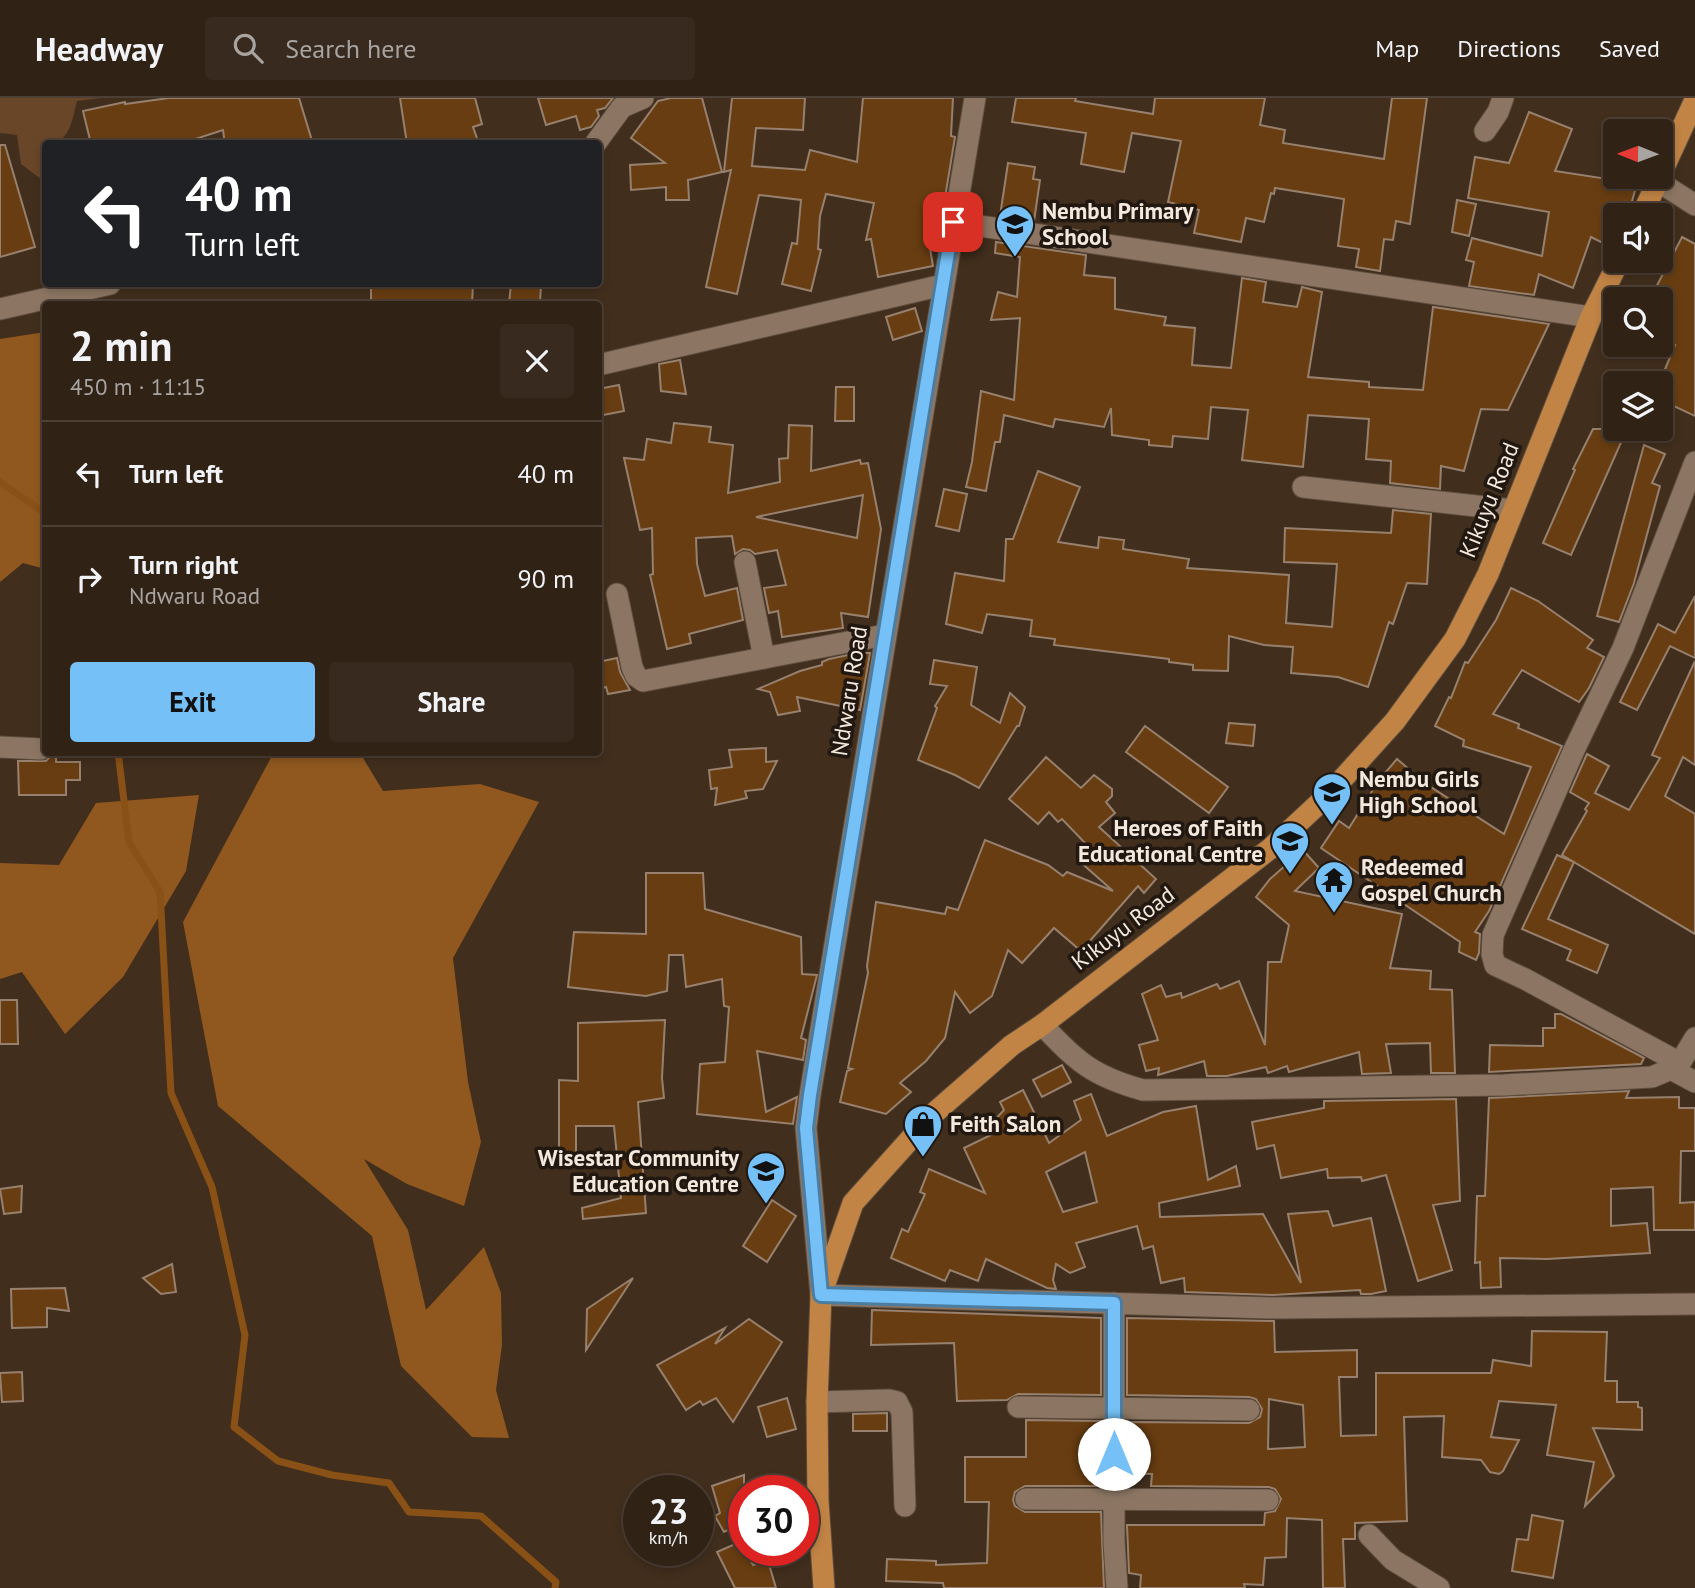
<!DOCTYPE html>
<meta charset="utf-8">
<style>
:root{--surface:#312216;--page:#392a1f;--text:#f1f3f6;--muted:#a8a4a1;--line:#4c3f35;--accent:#75c0f6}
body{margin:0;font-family:"PT Sans",sans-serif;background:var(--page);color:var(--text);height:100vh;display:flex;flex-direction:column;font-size:26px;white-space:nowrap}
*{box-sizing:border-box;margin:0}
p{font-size:23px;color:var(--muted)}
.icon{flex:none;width:38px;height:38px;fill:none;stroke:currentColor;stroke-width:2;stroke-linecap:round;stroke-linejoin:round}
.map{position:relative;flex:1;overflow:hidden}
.panel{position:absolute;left:42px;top:203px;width:560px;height:455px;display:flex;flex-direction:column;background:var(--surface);border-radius:7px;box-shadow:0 4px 10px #0003,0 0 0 2px var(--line)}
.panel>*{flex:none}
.guide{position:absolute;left:42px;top:42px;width:560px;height:147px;border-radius:7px;box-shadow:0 4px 10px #0003,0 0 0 2px var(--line);background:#202124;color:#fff;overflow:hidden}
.needle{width:46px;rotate:271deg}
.tools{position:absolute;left:1603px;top:21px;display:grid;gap:14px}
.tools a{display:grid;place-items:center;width:70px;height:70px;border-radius:7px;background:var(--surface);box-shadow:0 4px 10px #0003,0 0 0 2px var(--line);font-size:35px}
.speed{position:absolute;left:623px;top:1377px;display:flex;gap:14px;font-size:35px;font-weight:700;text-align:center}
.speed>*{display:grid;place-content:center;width:91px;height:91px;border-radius:50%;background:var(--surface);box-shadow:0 4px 10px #0003,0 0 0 2px var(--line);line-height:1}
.speed small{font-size:18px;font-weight:400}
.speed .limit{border:10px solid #d22;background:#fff;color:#111}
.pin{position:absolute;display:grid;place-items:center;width:60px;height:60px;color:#fff;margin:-30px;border-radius:14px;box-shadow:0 4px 10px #0006}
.me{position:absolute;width:77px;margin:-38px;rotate:0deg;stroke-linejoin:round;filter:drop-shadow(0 0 5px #0008)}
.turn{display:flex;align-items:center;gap:24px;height:147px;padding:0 28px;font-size:32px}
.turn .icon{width:91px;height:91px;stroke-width:2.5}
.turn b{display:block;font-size:49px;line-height:60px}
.round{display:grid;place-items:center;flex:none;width:74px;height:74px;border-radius:7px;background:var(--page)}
.headline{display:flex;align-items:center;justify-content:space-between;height:119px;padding:0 28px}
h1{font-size:42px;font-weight:800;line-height:52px}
.button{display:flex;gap:14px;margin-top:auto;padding:14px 28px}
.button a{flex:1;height:80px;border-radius:7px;background:var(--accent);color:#111;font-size:28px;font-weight:800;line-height:80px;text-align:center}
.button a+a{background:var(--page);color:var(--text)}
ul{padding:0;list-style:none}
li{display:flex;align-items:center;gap:21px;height:105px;padding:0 28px;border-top:2px solid var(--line)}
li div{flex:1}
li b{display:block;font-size:26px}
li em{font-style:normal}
header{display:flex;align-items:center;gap:42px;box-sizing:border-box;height:98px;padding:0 35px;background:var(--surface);border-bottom:2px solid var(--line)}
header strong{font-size:33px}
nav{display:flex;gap:38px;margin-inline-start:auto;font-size:24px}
.search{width:490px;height:63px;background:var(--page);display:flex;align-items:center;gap:18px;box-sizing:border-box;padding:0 24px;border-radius:7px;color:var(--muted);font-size:26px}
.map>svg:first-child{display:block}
.green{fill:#684627}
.forest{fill:#90581f}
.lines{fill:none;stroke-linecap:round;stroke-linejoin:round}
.stream{stroke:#895116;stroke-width:7}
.building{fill:#683d11;stroke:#97806d;stroke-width:2;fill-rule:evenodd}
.minor-casing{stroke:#5d4d3e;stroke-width:23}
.major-casing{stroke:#5d4d3e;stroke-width:23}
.minor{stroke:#8c7663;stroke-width:21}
.major{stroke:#c28445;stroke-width:21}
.route-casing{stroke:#4c7da0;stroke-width:18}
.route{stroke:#75c0f6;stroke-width:12}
.labels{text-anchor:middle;stroke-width:7;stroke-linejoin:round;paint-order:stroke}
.poi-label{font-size:23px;font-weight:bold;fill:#f5e8dd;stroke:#211811;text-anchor:start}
.street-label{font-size:23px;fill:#f5e8dd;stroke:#211811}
</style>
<header>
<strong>Headway</strong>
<div class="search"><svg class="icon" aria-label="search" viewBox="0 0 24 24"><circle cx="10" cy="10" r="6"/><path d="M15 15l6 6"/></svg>Search here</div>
<nav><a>Map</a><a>Directions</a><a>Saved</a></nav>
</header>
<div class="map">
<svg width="1695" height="1490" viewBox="0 0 1695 1490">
<rect width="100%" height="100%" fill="#412e1d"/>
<path class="green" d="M0,0H102L77,3C72,22 70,46 46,46L45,84L21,66L17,37L0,35Z"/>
<g class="forest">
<path d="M45,234V471L23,465L0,484V241Z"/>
<path d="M274,654L360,655L383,693L480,686L539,704L453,860L468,984L481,1044L464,1108L407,1086L364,1061L408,1132L426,1212L484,1149L501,1195L502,1247L496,1292L509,1340L472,1339L401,1268L372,1138L218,1008L183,824Z"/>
<path d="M199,697L186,773L123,879L65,936L22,874L0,881V765L59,767L96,705Z"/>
</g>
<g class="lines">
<g class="stream">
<path d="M0,384L46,416"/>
<path d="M118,654L129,744L160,794L171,995L212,1089L245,1237L234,1329L278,1363L332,1377L389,1385L409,1414L481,1418L556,1484L555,1490"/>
</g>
</g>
<g class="building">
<path d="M169,0H299L313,46H225L223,32L180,46H91L83,13L125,4V6Z"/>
<path d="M400,0H475L482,26L473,29L479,46H407Z"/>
<path d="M538,0H613L605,10L597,12L599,18L591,29L580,32L576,18L546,27Z"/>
<path d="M671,0H702L722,74L688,82L689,102H666V89L631,92L630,67L665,65L631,40L658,3Z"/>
<path d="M732,0H805L803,32L756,30L752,68L805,72L810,52L857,64L863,0H953L951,38L955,39L939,136L927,133L933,168L878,179L871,141L866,142L874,105L826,96L820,118L818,151L821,152L811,193L782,186L792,145L797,146L801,102L759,97L737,196L706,189L731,72L724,74Z"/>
<path d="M1016,0H1076L1075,3L1153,16L1155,0H1265L1260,27L1285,32L1283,45L1384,61L1392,0H1427L1410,126L1396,123L1393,142L1384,141L1380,173L1356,169L1359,151L1338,148L1344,101L1275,90L1274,96L1271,95L1264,124L1246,120L1241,144L1194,135L1199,112L1168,104L1181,43L1132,35L1124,74L1081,66L1086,35L1012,24Z"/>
<path d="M1529,14L1572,31L1555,73L1607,81L1608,79L1636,89L1629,114L1615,110V137L1609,148L1591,139L1573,190L1539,176L1534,197L1469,188L1474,164L1466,162L1472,140L1542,158L1549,114L1468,100L1475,59L1509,65Z"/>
<path d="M0,47H5L35,149L0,159Z"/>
<path d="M1008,65L1035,69L1033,81L1040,82L1034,123L1000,118Z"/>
<path d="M1457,102L1476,106L1469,138L1452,134Z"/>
<path d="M1682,139L1695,146V318L1661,302V281L1675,247L1661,240V235L1669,220L1661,214V201H1650Z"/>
<path d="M996,144L1086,157L1084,177L1115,180V211L1166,219L1164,227L1195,230L1192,267L1231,270L1242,180L1266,184L1263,204L1297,209L1302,189L1322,194L1308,279L1369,284V289L1423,292L1433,209L1549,226L1508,312L1481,311L1464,373L1441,368L1440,391L1390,385L1391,363L1366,361L1369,321L1308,317L1303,369L1242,362L1248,312L1211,309L1208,341L1173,338L1172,349L1149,347V342L1112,337L1111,310L1104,329L1055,321L1053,329L1004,317L1000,344H995L986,393L966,389L972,364L981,293L1014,302L1020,220L991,222L998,194L1017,199L1020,159L995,155Z"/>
<path d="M371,186H473L472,206L371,204Z"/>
<path d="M511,186H541L540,206H509Z"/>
<path d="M915,210L922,233L893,242L886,219Z"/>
<path d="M680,262L686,296L661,293L659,266Z"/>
<path d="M619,287L624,313L598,318V291Z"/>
<path d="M836,289H854V323H835Z"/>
<path d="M674,325L711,329L709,344L733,347L728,395L780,384L779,361L788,360L789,327L812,328L811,373L860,362L861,366L868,365L881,431L868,519L841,515L843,530L782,539L778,513L769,515L764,490L786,487L777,452L755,456L750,452L743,451L735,456L732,438L696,440L697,466L705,498L737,490L743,522L689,536L691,545L667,551L650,477L653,476L652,430L640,432L624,360L644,362L647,341L671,345ZM863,397L857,440L756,419Z"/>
<path d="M1593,331H1627L1571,457L1543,445L1575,372L1573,371Z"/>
<path d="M1644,347L1665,356L1652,385L1660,388L1634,485L1619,524L1597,518Z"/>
<path d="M1038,373L1080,389L1058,444L1098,450L1099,439L1124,442L1123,451L1189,461L1187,470L1289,477L1286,525L1332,529L1337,466L1284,464L1285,430L1391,435L1393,412L1431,416L1427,486L1407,485L1393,526L1389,524L1368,589L1338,579L1291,575L1293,549L1264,547L1229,538L1228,573L1193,572V567L1169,564V561L1054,547L1055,541L1030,538L1032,522L987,516L982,535L946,526L955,475L1004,483L1006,441H1013Z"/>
<path d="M944,391L967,396L959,433L936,428Z"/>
<path d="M1511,490L1538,503L1593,542L1587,550L1604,559L1589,590L1579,604L1522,572L1493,616L1519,626L1518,630L1562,648L1489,813L1475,834L1480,836L1479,855L1476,862L1459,854L1460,844L1321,750L1339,723L1349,730L1379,682L1397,661L1411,673L1409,675L1504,736L1531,669L1463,648L1464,642L1435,628L1449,599L1451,600L1465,564L1468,565L1496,522Z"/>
<path d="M1695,498V560L1670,548L1637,612L1620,604L1658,526L1675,535Z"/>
<path d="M858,555H870L860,612L797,599L800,613L778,617L770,594L758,591L800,573L822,567V564L829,561Z"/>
<path d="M617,560L620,574L630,592L608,596L606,589L598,591V564Z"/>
<path d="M934,562L977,569L971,607L1000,625L1010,595L1025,609L1019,628H1017L979,690L955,677L918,662L937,610L935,608L947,588L930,586Z"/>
<path d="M1695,563V667L1683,659L1665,698L1695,716V836L1562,757L1587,713L1585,711L1589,705L1570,694L1587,656L1609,668L1595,695L1629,712L1660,660L1652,657Z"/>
<path d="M1229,625L1255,627L1253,648L1226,645Z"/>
<path d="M1145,628L1228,689L1209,715L1126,654Z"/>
<path d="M766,650V664L777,663L763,691L745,693L747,700L715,707L717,690L711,691L709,672L732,669L729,652Z"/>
<path d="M53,655H56V664H80V682H66V697H19L18,663H46Z"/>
<path d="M1046,659L1081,690L1094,677L1112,691V698L1106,704L1115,715L1099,729L1156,781L1144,795L1138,788L1081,853L1054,830L1022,865L1008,852L992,898L970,915L955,894L945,940L926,963L900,985L911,994L886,1016L840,1004L847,973L852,971L848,970L868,875L867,868L876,804L945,816L947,809L958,812L985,742L1048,767L1063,778L1067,774L1113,793L1077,761L1087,747L1062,721L1058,724L1049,714L1038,726L1009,701Z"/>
<path d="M1303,752L1319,770L1295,793L1402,816L1390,870L1431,873L1430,891L1452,892L1455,975H1431L1430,945L1386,946L1391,975L1362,976L1359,954L1289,974L1287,968L1268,975L1266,969L1227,978H1207L1204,963L1158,977L1159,970L1146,973L1139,947L1158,942L1142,896L1161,887L1166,899L1181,895L1182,900L1217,886L1220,891L1239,883L1265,947L1268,864H1281L1289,827L1256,799L1270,781Z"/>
<path d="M1557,757L1574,764L1548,821L1608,847L1597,875L1567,862L1571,852L1522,831Z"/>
<path d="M646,775H703L705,811L801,839L802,876L817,877L801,940L806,942L803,962L757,953L766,1014L797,999L793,1026L697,1016L700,966L725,964L729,909L724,908L722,881L686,889L683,857H669L667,893L646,898L568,889L574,834L646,836Z"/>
<path d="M0,902H17L18,946H0Z"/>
<path d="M1555,916H1561L1644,960L1641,966L1489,974L1490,947L1543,948V930H1555Z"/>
<path d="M665,922L662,980L664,1000L638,1004L646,1115L583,1121L582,1110L621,1100L614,1028H576V1063H559V982L578,983V925Z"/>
<path d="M1062,967L1071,984L1042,999L1033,982Z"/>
<path d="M1023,992L1049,1045L1081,1022L1074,1003L1091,996L1107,1038L1163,1014L1196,1008L1208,1082L1236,1068L1240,1088L1159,1105L1160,1119L1263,1116L1301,1185L1288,1116L1328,1113L1333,1128L1371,1120L1386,1193L1371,1196H1361L1360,1192L1273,1197L1185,1194L1184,1180L1161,1185L1153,1148L1143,1151L1137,1128L1076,1145L1085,1169L1070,1175L1056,1166L1053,1182L1056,1191L1047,1190L986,1161L978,1183L950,1172L945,1183L891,1160L902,1131L908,1134L925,1096L920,1094L929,1071L985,1095L964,1050L995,1035L991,1026L1004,1012L1000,1004ZM1085,1054L1097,1104L1063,1114L1046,1074Z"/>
<path d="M1629,993L1626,1000L1679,999V1010H1695V1053H1681L1680,1105L1695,1104V1132H1654L1653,1089L1611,1091V1128L1647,1125L1650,1155L1547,1161L1500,1160L1501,1189L1481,1190L1480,1164L1475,1165L1477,1098H1485L1489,1000Z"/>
<path d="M1456,1001L1460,1103L1433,1107L1452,1172L1418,1183L1386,1077L1362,1083L1361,1079L1328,1080L1327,1071L1281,1080L1274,1047L1257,1051L1252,1024L1324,1010V1003Z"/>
<path d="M22,1088L21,1114L4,1116L0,1091Z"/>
<path d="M772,1102L796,1118L767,1164L743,1148Z"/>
<path d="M172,1166L176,1194L161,1196L143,1180Z"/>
<path d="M633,1180L586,1252L587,1211Z"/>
<path d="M65,1190L69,1213L47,1210V1229L12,1230L11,1191Z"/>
<path d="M872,1212L1101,1220V1297L1018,1296L1007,1302L957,1303L954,1245L871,1247Z"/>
<path d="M1127,1220L1274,1223L1275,1254L1357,1252V1279H1339L1341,1338L1376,1337V1275H1491L1493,1262L1531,1268L1532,1233L1607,1234L1605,1283H1617V1304H1638V1309L1642,1310V1332L1593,1330L1614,1378L1585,1408L1594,1364L1547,1357L1556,1307L1499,1303L1491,1339L1519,1342L1503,1373L1499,1376L1490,1374L1481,1362L1442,1359L1444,1318L1404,1319L1407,1423L1355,1425V1441H1343L1345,1490H1323L1322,1422L1287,1420L1286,1459L1265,1460L1263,1487L1244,1486L1245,1490H1140L1141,1477L1129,1475L1127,1427H1264L1265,1415L1275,1413L1281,1401L1275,1391L1269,1389L1151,1388L1152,1376L1127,1375V1324L1249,1325L1260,1319L1262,1311L1256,1301L1249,1299L1127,1297ZM1269,1301L1303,1307L1305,1349L1268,1351Z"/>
<path d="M749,1221L782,1244L733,1324L716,1300L703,1307L700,1303L686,1312L657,1267L725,1230L715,1246Z"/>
<path d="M22,1274L23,1303L2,1304L0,1275Z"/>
<path d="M787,1300L796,1331L767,1339L758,1309Z"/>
<path d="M887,1315V1333H853V1316Z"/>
<path d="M1026,1322L1101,1323V1388H1025L1015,1394L1013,1402L1015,1408L1025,1414H1101L1104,1490H944L943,1485L886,1483L887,1461L936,1463V1467L987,1465L989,1404H965V1359H1026Z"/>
<path d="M744,1377V1424L724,1434L715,1418L720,1415L712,1388Z"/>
<path d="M1532,1417L1563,1423L1553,1480L1512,1473L1517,1441L1528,1442Z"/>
<path d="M742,1443L744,1452H746L753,1467L768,1463L776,1490H735L717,1454Z"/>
</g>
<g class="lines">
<g class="minor-casing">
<g id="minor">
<path d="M975,0L810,997L806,1030L821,1197L1275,1210L1695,1206"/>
<path d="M1485,33L1498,14L1503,0"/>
<path d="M595,46L622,9L643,0"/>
<path d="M1659,84L1695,107"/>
<path d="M953,124L1591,219"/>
<path d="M0,211L110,186"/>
<path d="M598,267L943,187"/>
<path d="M1303,389L1513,412"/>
<path d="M745,464L764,560"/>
<path d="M617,496L632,569L636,578L643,583L885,537"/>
<path d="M0,649L41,651"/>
<path d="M1042,927C1078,964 1092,978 1143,992L1504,987L1652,979L1671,971L1695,984"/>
<path d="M1680,965L1525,881L1495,867L1492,856L1493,837L1575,650L1623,550L1695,364"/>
<path d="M1671,971L1680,965L1695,940"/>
<path d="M1114,1205V1443L1117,1490"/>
<path d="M817,1304L889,1302L897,1304L902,1314L905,1408"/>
<path d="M1018,1309L1249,1312"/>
<path d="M1026,1401L1268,1402"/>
<path d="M1369,1437L1393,1462L1439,1490"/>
</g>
</g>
<g class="major-casing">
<g id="major">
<path d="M1642,117L1695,2"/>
<path d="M824,1490L818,1403L817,1304L821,1197L853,1105L932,1017L1012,947L1042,927L1271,750L1328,697L1395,623L1455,541L1488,476L1591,219L1619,163"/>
</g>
</g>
<use href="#minor" class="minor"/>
<use href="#major" class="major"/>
</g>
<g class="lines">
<g class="route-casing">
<path id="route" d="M953,124L810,997L806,1030L821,1197L1114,1205V1356"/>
</g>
<use href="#route" class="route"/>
</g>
<defs>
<g id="school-pin" transform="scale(2.0125)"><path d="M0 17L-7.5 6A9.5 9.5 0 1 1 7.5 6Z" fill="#75c0f6" stroke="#211811"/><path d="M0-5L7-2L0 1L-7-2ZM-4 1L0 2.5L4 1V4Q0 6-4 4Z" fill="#111"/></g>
<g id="temple-pin" transform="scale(2.0125)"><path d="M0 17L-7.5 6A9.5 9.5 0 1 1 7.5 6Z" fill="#75c0f6" stroke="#211811"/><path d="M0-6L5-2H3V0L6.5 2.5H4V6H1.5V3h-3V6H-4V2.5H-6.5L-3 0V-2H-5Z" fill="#111"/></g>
<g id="shop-pin" transform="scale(2.0125)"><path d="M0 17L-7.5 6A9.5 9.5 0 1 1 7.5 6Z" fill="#75c0f6" stroke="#211811"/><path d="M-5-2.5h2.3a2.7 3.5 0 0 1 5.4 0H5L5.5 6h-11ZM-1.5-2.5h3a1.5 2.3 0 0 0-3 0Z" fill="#111"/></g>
</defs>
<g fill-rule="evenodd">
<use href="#school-pin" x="1015" y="126"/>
<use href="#school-pin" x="1332" y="694"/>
<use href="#school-pin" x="1290" y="743"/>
<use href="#temple-pin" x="1334" y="782"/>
<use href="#shop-pin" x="923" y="1026"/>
<use href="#school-pin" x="766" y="1073"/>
</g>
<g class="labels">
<g class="poi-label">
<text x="1042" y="121">Nembu Primary<tspan x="1042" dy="26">School</tspan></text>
<text x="1359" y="689">Nembu Girls<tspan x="1359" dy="26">High School</tspan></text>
<text x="1263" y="738" text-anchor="end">Heroes of Faith<tspan x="1263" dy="26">Educational Centre</tspan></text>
<text x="1361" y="777">Redeemed<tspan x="1361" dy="26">Gospel Church</tspan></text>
<text x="950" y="1034">Feith Salon</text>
<text x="739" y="1068" text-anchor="end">Wisestar Community<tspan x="739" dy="26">Education Centre</tspan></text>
</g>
<g class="street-label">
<text transform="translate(1489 402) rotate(-68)" y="8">Kikuyu Road</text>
<text transform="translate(849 593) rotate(-81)" y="8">Ndwaru Road</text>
<text transform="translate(1123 830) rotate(-37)" y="8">Kikuyu Road</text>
</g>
</g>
</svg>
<div class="tools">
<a><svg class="needle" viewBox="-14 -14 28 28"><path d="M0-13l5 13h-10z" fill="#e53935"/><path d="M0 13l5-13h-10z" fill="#a8a4a1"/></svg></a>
<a><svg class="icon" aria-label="sound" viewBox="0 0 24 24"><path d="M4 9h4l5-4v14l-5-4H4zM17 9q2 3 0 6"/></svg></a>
<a><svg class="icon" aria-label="search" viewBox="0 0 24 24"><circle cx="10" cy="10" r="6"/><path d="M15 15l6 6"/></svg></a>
<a><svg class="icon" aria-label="layers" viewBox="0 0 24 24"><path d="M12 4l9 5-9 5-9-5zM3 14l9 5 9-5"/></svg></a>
</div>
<div class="speed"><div>23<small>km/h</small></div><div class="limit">30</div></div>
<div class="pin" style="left:953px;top:124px;background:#d93025"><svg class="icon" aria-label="arrive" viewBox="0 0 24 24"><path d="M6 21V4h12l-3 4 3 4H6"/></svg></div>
<svg class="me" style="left:1114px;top:1356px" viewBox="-20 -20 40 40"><circle r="19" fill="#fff"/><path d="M0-13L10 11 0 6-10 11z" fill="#75c0f6"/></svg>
<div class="guide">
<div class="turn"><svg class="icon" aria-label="left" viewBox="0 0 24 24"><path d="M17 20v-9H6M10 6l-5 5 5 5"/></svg><div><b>40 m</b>Turn left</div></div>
</div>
<section class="panel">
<div class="headline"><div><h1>2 min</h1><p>450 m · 11:15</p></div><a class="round"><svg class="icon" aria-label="close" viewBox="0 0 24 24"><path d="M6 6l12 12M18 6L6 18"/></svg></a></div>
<ul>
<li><svg class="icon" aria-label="left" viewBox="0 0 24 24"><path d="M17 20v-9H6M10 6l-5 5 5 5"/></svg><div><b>Turn left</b></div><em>40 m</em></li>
<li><svg class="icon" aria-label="right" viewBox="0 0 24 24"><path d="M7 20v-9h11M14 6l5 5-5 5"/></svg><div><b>Turn right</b><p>Ndwaru Road</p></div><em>90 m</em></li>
</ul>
<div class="button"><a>Exit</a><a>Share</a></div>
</section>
</div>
